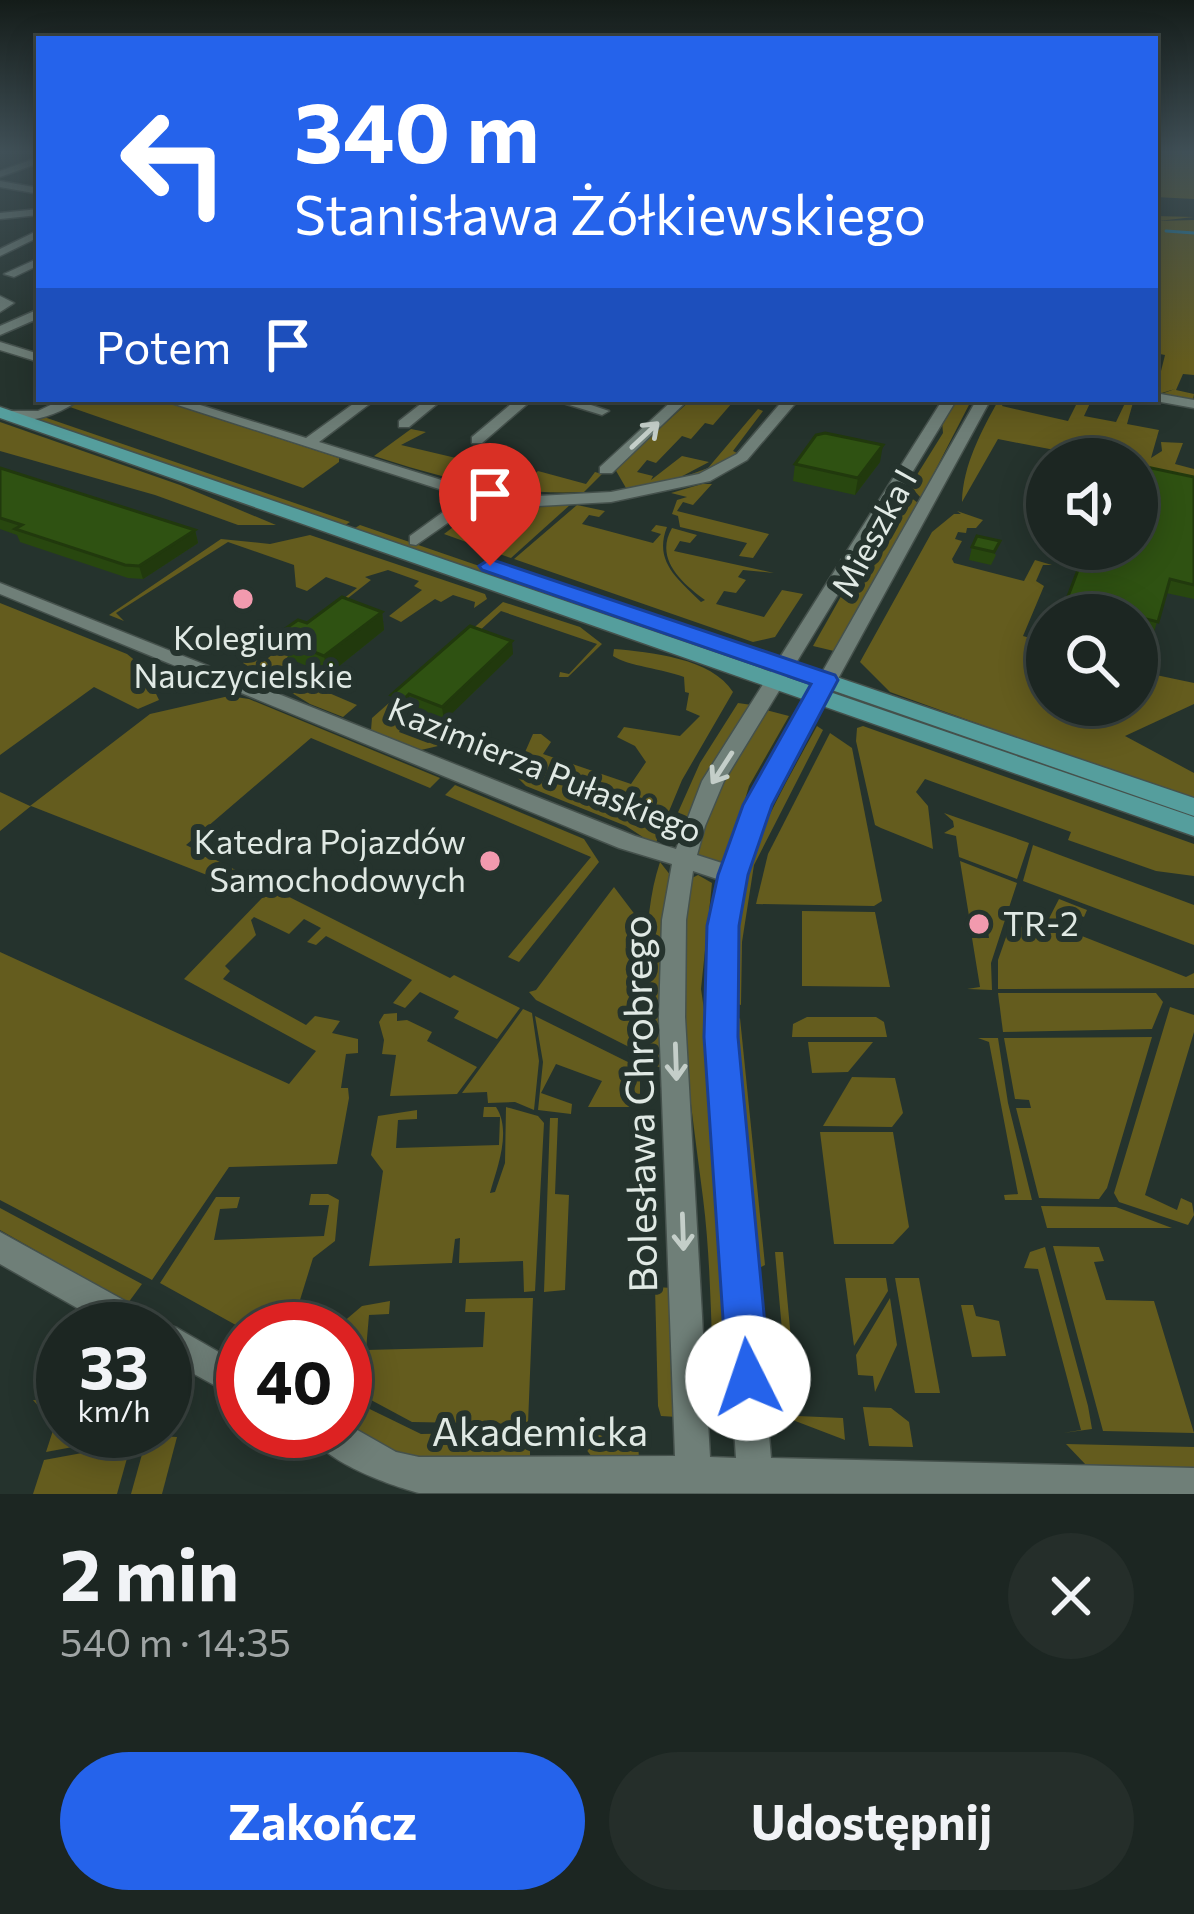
<!DOCTYPE html>
<html lang="pl">
<meta charset="utf-8">
<style>
:root{--surface:#1c2622;--page:#252e2a;--text:#f1f3f6;--muted:#a0a5a5;--line:#3a4340;--accent:#2563eb}
body{margin:0;font-family:Commissioner,sans-serif;background:var(--page);color:var(--text);height:100vh;display:flex;flex-direction:column;font-size:45px;white-space:nowrap}
*{box-sizing:border-box;margin:0}
p{font-size:39px;color:var(--muted)}
.icon{flex:none;width:66px;height:66px;fill:none;stroke:currentColor;stroke-width:2;stroke-linecap:round;stroke-linejoin:round}
.map{position:relative;height:1494px;overflow:hidden}
.side{display:flex;flex-direction:column;background:var(--surface);flex:1}
.side>*{flex:none}
.banner{position:absolute;left:36px;top:36px;width:1122px;height:366px;border-radius:0px;box-shadow:0 6px 30px #0003,0 0 0 3px var(--line);background:#2563eb;color:#fff;overflow:hidden}
.tools{position:absolute;left:1026px;top:438px;display:grid;gap:24px}
.tools a{display:grid;place-items:center;width:132px;height:132px;border-radius:50%;background:var(--surface);box-shadow:0 6px 30px #0003,0 0 0 3px var(--line);font-size:60px}
.speed{position:absolute;left:36px;top:1302px;display:flex;gap:24px;font-size:60px;font-weight:700;text-align:center}
.speed>*{display:grid;place-content:center;width:156px;height:156px;border-radius:50%;background:var(--surface);box-shadow:0 6px 30px #0003,0 0 0 3px var(--line);line-height:1}
.speed small{font-size:30px;font-weight:400}
.speed .limit{border:18px solid #d22;background:#fff;color:#111}
.pin{position:absolute;display:grid;place-items:center;width:102px;height:102px;color:#fff;margin:-123px -51px;border-radius:50% 50% 50% 0;rotate:-45deg;box-shadow:0 0 12px #0007}
.pin .icon{rotate:45deg}
.me{position:absolute;width:132px;margin:-66px;rotate:356deg;stroke-linejoin:round;filter:drop-shadow(0 0 9px #0008)}
.turn{display:flex;align-items:center;gap:42px;height:252px;padding:0 60px;font-size:54px}
.turn .icon{width:156px;height:156px;stroke-width:2.5}
.turn b{display:block;font-size:84px;line-height:102px}
.then{display:flex;align-items:center;height:114px;padding:0 60px;background:#0003;gap:24px;font-size:45px}
.round{display:grid;place-items:center;flex:none;width:126px;height:126px;border-radius:63px;background:var(--page)}
.overview{display:flex;align-items:center;justify-content:space-between;height:204px;padding:0 60px}
h1{font-size:72px;font-weight:700;line-height:90px}
.button{display:flex;gap:24px;margin-top:auto;padding:24px 60px}
.button a{flex:1;height:138px;border-radius:72px;background:var(--accent);color:#fff;font-size:48px;font-weight:700;line-height:138px;text-align:center}
.button a+a{background:var(--page);color:var(--text)}
.map>svg:first-child{display:block}
.green{fill:#645c1e}
.lines{fill:none;stroke-linecap:round;stroke-linejoin:round}
.stream{stroke:#237da2;stroke-width:3}
.minor-casing{stroke:#45514c;stroke-width:3}
.major-casing{stroke:#45514c;stroke-width:3}
.minor{fill:#6f7f78;fill-rule:evenodd}
.major{fill:#559e9d;fill-rule:evenodd}
.wall{fill:#28470f}
.shaded-wall{fill:#21390d}
.building{fill:#2f5212;stroke:#21390d;stroke-width:3}
.oneway{stroke:#c4cec9}
.route{fill:#2563eb;stroke:#184099;stroke-width:3}
.poi-dot{fill:#f29aae;stroke:#25332d;stroke-width:4.5}
.labels{text-anchor:middle;stroke-width:12;stroke-linejoin:round;paint-order:stroke}
.street-label{font-size:33px;fill:#e0e9e4;stroke:#25332d}
.poi-label{font-size:33px;fill:#e0e9e4;stroke:#25332d}
.near-street-label{font-size:39px;fill:#e0e9e4;stroke:#25332d}
</style>
<div class="map">
<svg width="1194" height="1494" viewBox="0 0 1194 1494">
<rect width="100%" height="100%" fill="#25332d"/>
<g class="green">
<path d="M1155,152H1194V199L1155,197Z"/>
<path d="M1155,216L1194,217L1158,221L1194,220V375L1183,374L1176,390L1194,394L1193,400L1161,394L1175,389L1155,395L1165,355L1155,353Z"/>
<path d="M80,399H156L339,458V462L303,488L67,406Z"/>
<path d="M692,399L732,403L713,425L705,423L691,439L682,436L656,463L647,460L637,472L653,476L651,480L682,456L709,462L673,481L708,468L758,409L763,411L733,451L739,454C703,480 661,482 626,488L615,469Z"/>
<path d="M956,399H972L921,498L910,486L943,433L942,421Z"/>
<path d="M999,399H1005L1002,406L1068,421L1079,399H1092L1084,416L1116,422L1127,399H1134L1127,424L1159,430L1151,458L1162,451L1161,442L1183,443L1175,464L1194,469V489L1137,477V459H1101L998,439L962,502C963,465 981,432 999,399Z"/>
<path d="M44,417L350,522L342,527L33,420Z"/>
<path d="M0,422L180,485L276,525H238L155,495L0,451Z"/>
<path d="M411,429L426,432L401,445L532,476L538,471L586,484L595,472L602,474L584,492C504,495 449,480 374,456Z"/>
<path d="M702,484H712L693,505L683,502L677,511L769,534L753,558L739,556L747,543L680,527L678,516L672,514L677,500L687,497L671,493Z"/>
<path d="M901,490L918,503L913,514L834,651L813,646Z"/>
<path d="M486,502L491,501L571,504L511,558L444,534Z"/>
<path d="M577,505L605,511L599,517L589,515L582,524L653,543L661,534L651,531L656,525L667,527C653,562 679,580 701,602L705,600C682,583 654,559 672,528L697,535L690,543L680,541L674,551L774,573L743,570L738,577L746,580L736,593L724,591L716,604L764,617L782,590L803,594L775,637L753,642L514,559Z"/>
<path d="M957,511L983,520L976,528H967L966,533L958,532L955,539L962,541L952,559L954,563L1024,581L1035,560L1052,565H1043L1036,581L1044,586L1023,636L1047,643V705H1137V671L1194,683V704L1125,736L1194,773V801L890,692L860,662L932,532L954,514H961Z"/>
<path d="M360,525L739,655L736,658L352,530Z"/>
<path d="M310,535L485,594L487,599L474,608L475,602L453,595L441,602L435,599L401,622L389,616L422,590L414,586L419,581L388,570L365,577L371,580L329,613L283,662L330,682L322,690L357,705L343,717L310,704L243,663L248,657L263,662L357,588L326,577L307,591L296,587L294,565L228,542L116,613L124,621L109,615L221,539L270,544Z"/>
<path d="M503,602L580,627L602,644L568,677H559L560,672L569,674L597,644L501,611L386,717L403,725L399,732L428,743L438,739V746L421,750L371,730L372,718Z"/>
<path d="M0,603L127,654L143,667L159,700L138,709L94,687L0,755Z"/>
<path d="M614,649C649,652 712,658 733,692L682,780L655,845L626,826L526,786L515,775L533,734H541L551,742L543,754L631,784L646,762L635,746L617,737L624,727L680,736L700,716L686,710L689,693L685,692L684,677C663,669 628,666 613,656Z"/>
<path d="M229,696L249,699L440,778L430,788L311,738L186,845L450,978L454,975L520,1008L497,1039L454,1018L459,1011L420,992L405,1008L393,1003L412,980L326,936L316,945L307,942L321,928L304,919L289,934L254,917L251,920L256,935L225,966L230,971L223,979L306,1025L315,1016L340,1021L332,1033L358,1039V1053L346,1054L341,1088H348L349,1098L337,1164L229,1167L152,1280L0,1200V952L289,1084L316,1051L184,979L263,897L31,806L0,831V792L30,806L150,714Z"/>
<path d="M738,703L752,705L704,781L680,838L663,846L700,763Z"/>
<path d="M766,710L789,716L749,786L728,857L720,863L695,857L717,790Z"/>
<path d="M817,726L823,730L754,865L742,942L741,1005L734,1003C729,878 759,832 817,726Z"/>
<path d="M863,726L1194,844V876L1156,871L1068,840L1071,832L925,779L916,792L928,806L933,849L881,828L875,825L856,741L857,728Z"/>
<path d="M830,733L852,748L882,901L874,906L756,904L768,854Z"/>
<path d="M455,785L584,839L599,862L519,962L508,957L591,857L445,795Z"/>
<path d="M944,813L1029,843L1017,879L959,857L956,836L944,833L954,827L953,821Z"/>
<path d="M1033,845L1194,905V945L1023,881Z"/>
<path d="M960,861L1017,883L991,963L992,990L967,989L980,987L972,938H989L986,918L969,916Z"/>
<path d="M660,862L671,876L662,1068L650,1064C649,998 639,925 660,862Z"/>
<path d="M698,875L712,883L701,989L712,1064L738,1417H715C711,1345 712,1270 703,1198C690,1094 671,983 690,879Z"/>
<path d="M614,887L639,920V1052L536,1000L529,992L536,990Z"/>
<path d="M1059,899L1087,910L1084,917L1066,910L1062,917L1056,915L1059,927L1186,977L1194,973V988L998,989V960L1011,923L1041,934Z"/>
<path d="M802,911L875,912L890,987L802,986Z"/>
<path d="M998,993H1156L1163,1002L1152,1029L1003,1032Z"/>
<path d="M1170,1007L1194,1015V1032L1145,1195L1177,1210L1181,1198L1192,1203L1194,1215L1188,1225L1119,1202L1114,1193Z"/>
<path d="M523,1009L532,1013L539,1061L534,1110L515,1102L488,1103L487,1092L462,1093Z"/>
<path d="M397,1013V1021L407,1020L432,1032L427,1041L477,1067L457,1094L390,1096L396,1055L382,1054L384,1040L379,1022L384,1014Z"/>
<path d="M535,1016L640,1068V1107H588L602,1081L556,1064L541,1093L572,1104L571,1114L538,1110L543,1062Z"/>
<path d="M807,1017H876L884,1022L887,1037H792L793,1024Z"/>
<path d="M740,1018L765,1265L761,1267L747,1223L732,1024Z"/>
<path d="M1152,1037L1107,1188L1099,1199L1039,1198L1016,1108H1031L1029,1100L1015,1099L1004,1038Z"/>
<path d="M978,1038H998L1008,1103L1032,1200H1005L1004,1195L1018,1194L989,1042Z"/>
<path d="M808,1042H873L848,1072L812,1073Z"/>
<path d="M852,1077L895,1078L903,1113L892,1127L823,1126Z"/>
<path d="M484,1107H496C512,1131 497,1168 490,1193L495,1192L505,1163L506,1107L538,1116L544,1123L535,1291L524,1292L523,1261L459,1263L460,1238L455,1239L452,1263L369,1266L383,1171L371,1155L378,1116L417,1110V1119L398,1120L396,1148L499,1145L500,1117H483Z"/>
<path d="M550,1118H558L555,1194L569,1195L565,1290L544,1292Z"/>
<path d="M820,1132H893L909,1227L893,1244H834Z"/>
<path d="M311,1194H328L339,1200L335,1241L313,1258L291,1329H243L160,1283L216,1197H240L237,1208L220,1209L214,1240L324,1236L329,1205H309Z"/>
<path d="M1041,1206L1116,1207L1172,1228H1047Z"/>
<path d="M0,1208L142,1284L128,1303L0,1230Z"/>
<path d="M1053,1246L1099,1247L1104,1261L1094,1262L1106,1300L1154,1301L1194,1433L1103,1431Z"/>
<path d="M1045,1247L1088,1406L1092,1429L1063,1433L1081,1430L1038,1269L1024,1268L1030,1252Z"/>
<path d="M775,1252H783L798,1416L843,1418L845,1440L790,1419Z"/>
<path d="M845,1278H886L888,1291L854,1346Z"/>
<path d="M895,1278H919L940,1393H915Z"/>
<path d="M655,1287L673,1288L677,1417L661,1416L658,1406Z"/>
<path d="M533,1298L528,1424L412,1422L345,1386V1329H335L362,1306L390,1301L389,1314L369,1315L366,1350L483,1347L485,1312H465L466,1299Z"/>
<path d="M890,1298L897,1345L875,1392L873,1376L858,1375L856,1355Z"/>
<path d="M961,1305H973L976,1316L999,1321L1006,1356L972,1357Z"/>
<path d="M63,1375V1431H133L132,1436L46,1452L60,1409L40,1408L33,1400L54,1401Z"/>
<path d="M345,1397L421,1434L530,1432V1459L404,1458L345,1426Z"/>
<path d="M863,1407L891,1408L909,1422L913,1447L869,1446Z"/>
<path d="M637,1428L639,1459L592,1457L582,1444L580,1430Z"/>
<path d="M156,1436L177,1437L162,1494H131L144,1447Z"/>
<path d="M131,1444L117,1494H33L44,1460Z"/>
<path d="M1066,1444L1194,1447V1473L1087,1466Z"/>
</g>
<g class="lines">
<path class="stream" d="M1166,231L1194,233"/>
<g class="minor-casing">
<g id="minor">
<path d="M39,157V163L0,177V171Z"/>
<path d="M0,181L39,188V194L0,187Z"/>
<path d="M39,209V215L0,219V213Z"/>
<path d="M39,230V237L0,256V249Z"/>
<path d="M39,258V265L14,277L4,274Z"/>
<path d="M0,296L14,303L0,312Z"/>
<path d="M39,309V318L0,335V326Z"/>
<path d="M0,342L39,354V362L0,350Z"/>
<path d="M1155,393L1194,400V408L1150,400L1155,399Z"/>
<path d="M63,399H81C58,415 27,427 1,415L8,411H38Z"/>
<path d="M159,399H181L306,438L360,399H376L319,442L464,487L538,496L611,492L699,474L737,454L784,399H799L747,460L710,481L611,502L538,506L482,499L416,545L410,544V536L464,497Z"/>
<path d="M427,399H443L409,427H399V421Z"/>
<path d="M517,399H533L482,443H472V437Z"/>
<path d="M550,399H573L609,411L602,415Z"/>
<path d="M674,399H689L612,473H600V467Z"/>
<path d="M943,399H957L724,781L705,826L697,855L725,864L747,805L977,399H991L769,805L745,875L735,926L734,1037L771,1458L1194,1468V1494L419,1493C389,1485 321,1461 309,1431H345V1423L396,1452L419,1457L675,1456L659,1017L662,920L672,864L619,848L0,594V583L635,836L676,849L702,781ZM693,871L720,880L711,926L708,1037L736,1458L710,1457L685,1017L686,920Z"/>
<path d="M0,1232L156,1318L160,1326L165,1324L177,1328L243,1366V1401L165,1358V1329H114L0,1264Z"/>
</g>
</g>
<g class="major-casing">
<g id="major">
<path d="M0,407L1194,817V836L0,418Z"/>
<path d="M606,599L1194,798V816L599,609L596,605Z"/>
</g>
</g>
<use href="#minor" class="minor"/>
<use href="#major" class="major"/>
</g>
<g class="wall">
<path d="M880,462L855,495L793,481L795,464Z"/>
<path d="M0,468L195,530L198,543L143,579L128,578L20,542L17,535L0,529Z"/>
<path d="M1194,477V599L1166,593L1153,635L1137,631V615H1073L1063,612L1067,599Z"/>
<path d="M977,536L996,555L991,565L969,560L972,547Z"/>
<path d="M382,612L384,630L328,675L288,658L282,631L307,623Z"/>
<path d="M513,654L444,721L411,708L405,714L393,709L391,695Z"/>
<path d="M973,914L988,926L987,931L974,930L972,918Z"/>
</g>
<g class="shaded-wall">
<path d="M883,445L880,462L855,495L858,478Z"/>
<path d="M195,530L198,543L143,579L139,566Z"/>
<path d="M382,612L384,630L328,675L324,656Z"/>
<path d="M512,641L513,654L444,721L442,707Z"/>
<path d="M409,694L411,708L405,714L403,700Z"/>
</g>
<g class="building">
<path d="M825,433L883,445L858,478L795,464L816,435Z"/>
<path d="M1137,465L1194,477V585L1170,579L1158,622L1067,599L1086,549H1137Z"/>
<path d="M0,468L195,530L139,566L125,565L15,529L22,525L0,518Z"/>
<path d="M977,536L1000,541L994,552L972,547Z"/>
<path d="M342,597L382,612L324,656L284,640L291,635L282,631L298,620L307,623Z"/>
<path d="M470,626L512,641L442,707L409,694L403,700L391,695Z"/>
<path d="M973,914H986L988,926L975,925Z"/>
</g>
<defs><path id="oneway-shaft" d="M-6 0H5M1.5-3L5.5 0L1.5 3" fill="none" stroke-width="1.6" stroke-linecap="round" stroke-linejoin="round" transform="scale(3)"/></defs>
<g class="oneway">
<use href="#oneway-shaft" transform="translate(645 435) rotate(-43)"/>
<use href="#oneway-shaft" transform="translate(722 768) rotate(123)"/>
<use href="#oneway-shaft" transform="translate(676 1062) rotate(88)"/>
<use href="#oneway-shaft" transform="translate(683 1232) rotate(88)"/>
</g>
<linearGradient id="sky" x2="0" y2="1"><stop stop-color="#141c19"/><stop offset="0.42" stop-color="#405057"/><stop offset="1" stop-color="#405057" stop-opacity="0"/></linearGradient>
<rect width="1194" height="362" fill="url(#sky)"/>
<path class="route" d="M490,559L835,675L838,680L772,805L748,875L739,926L738,1037L770,1378L764,1394L748,1400L733,1394L727,1378L704,1037L707,926L718,875L743,805L811,684L482,570L479,566Z"/>
<g class="poi-dot">
<circle cx="243" cy="599" r="12"/>
<circle cx="490" cy="861" r="12"/>
<circle cx="979" cy="924" r="12"/>
</g>
<g class="labels">
<g class="street-label">
<text transform="translate(874 533) rotate(-61)" y="12">Mieszka I</text>
<text transform="translate(545 770) rotate(22)" y="12">Kazimierza Pułaskiego</text>
</g>
<g class="poi-label">
<text x="243" y="650">Kolegium<tspan x="243" dy="38">Nauczycielskie</tspan></text>
<text x="466" y="854" text-anchor="end">Katedra Pojazdów<tspan x="466" dy="38">Samochodowych</tspan></text>
<text x="1003" y="936" text-anchor="start">TR-2</text>
</g>
<g class="near-street-label">
<text transform="translate(640 1104) rotate(-91)" y="14">Bolesława Chrobrego</text>
<text x="540" y="1446">Akademicka</text>
</g>
</g>
</svg>
<div class="tools">
<a><svg class="icon" aria-label="sound" viewBox="0 0 24 24"><path d="M4 9h4l5-4v14l-5-4H4zM17 9q2 3 0 6"/></svg></a>
<a><svg class="icon" aria-label="search" viewBox="0 0 24 24"><circle cx="10" cy="10" r="6"/><path d="M15 15l6 6"/></svg></a>
</div>
<div class="speed"><div>33<small>km/h</small></div><div class="limit">40</div></div>
<div class="pin" style="left:490px;top:566px;background:#d93025"><svg class="icon" aria-label="arrive" viewBox="0 0 24 24"><path d="M6 21V4h12l-3 4 3 4H6"/></svg></div>
<svg class="me" style="left:748px;top:1378px" viewBox="-20 -20 40 40"><circle r="19" fill="#fff"/><path d="M0-13L10 11 0 6-10 11z" fill="#2563eb"/></svg>
<div class="banner">
<div class="turn"><svg class="icon" aria-label="left" viewBox="0 0 24 24"><path d="M17 20v-9H6M10 6l-5 5 5 5"/></svg><div><b>340 m</b>Stanisława Żółkiewskiego</div></div>
<div class="then">Potem<svg class="icon" aria-label="arrive" viewBox="0 0 24 24"><path d="M6 21V4h12l-3 4 3 4H6"/></svg></div>
</div>
</div>
<section class="side">
<div class="overview"><div><h1>2 min</h1><p>540 m · 14:35</p></div><a class="round"><svg class="icon" aria-label="close" viewBox="0 0 24 24"><path d="M6 6l12 12M18 6L6 18"/></svg></a></div>
<div class="button"><a>Zakończ</a><a>Udostępnij</a></div>
</section>
